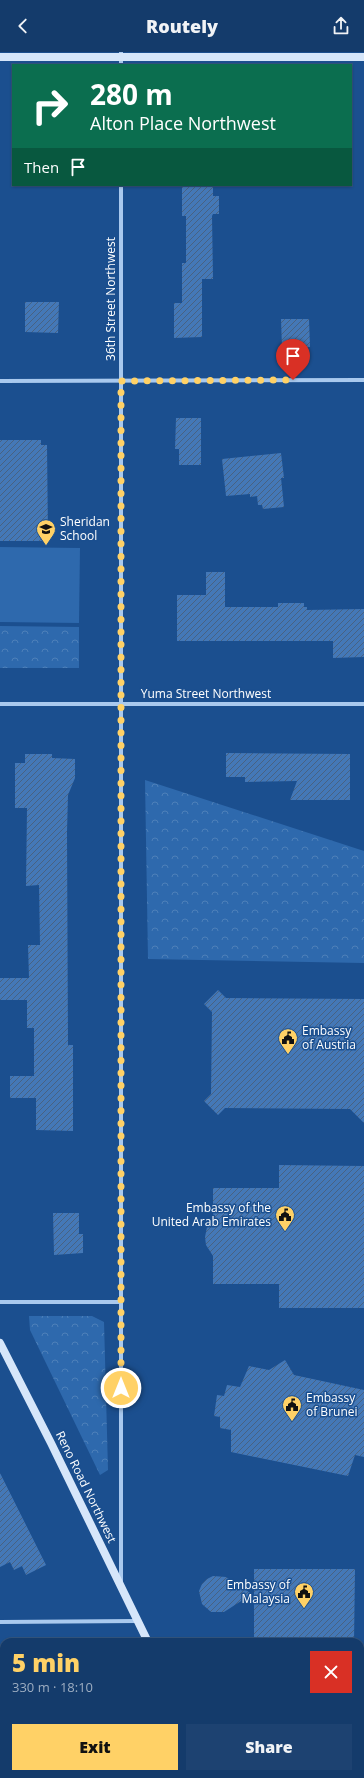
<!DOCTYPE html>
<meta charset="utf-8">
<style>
:root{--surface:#143b6b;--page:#1d4271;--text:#f1f3f6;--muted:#9dadc1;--line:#33557e;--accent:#ffd166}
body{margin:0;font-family:"Open Sans",sans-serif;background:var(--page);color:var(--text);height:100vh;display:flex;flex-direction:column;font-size:15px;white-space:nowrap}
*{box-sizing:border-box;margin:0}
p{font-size:13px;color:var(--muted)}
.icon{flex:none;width:22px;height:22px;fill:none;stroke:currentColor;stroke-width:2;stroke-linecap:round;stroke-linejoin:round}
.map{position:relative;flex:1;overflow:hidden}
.side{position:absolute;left:0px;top:1586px;width:364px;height:140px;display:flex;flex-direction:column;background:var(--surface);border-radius:12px 12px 0 0;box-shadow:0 1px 3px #0004,0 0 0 1px var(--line)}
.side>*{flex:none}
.hud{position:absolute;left:12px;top:12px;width:340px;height:122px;border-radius:0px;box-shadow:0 1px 3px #0004,0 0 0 1px var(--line);background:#0b6e4f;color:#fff;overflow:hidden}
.pin{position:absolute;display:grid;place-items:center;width:34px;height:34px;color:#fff;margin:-41px -17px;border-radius:50% 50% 50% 0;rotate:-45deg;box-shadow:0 0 4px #0007}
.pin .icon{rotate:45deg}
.me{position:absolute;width:44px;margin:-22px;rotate:0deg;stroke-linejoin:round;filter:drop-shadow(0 0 3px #0008)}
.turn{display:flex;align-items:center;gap:14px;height:84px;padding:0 12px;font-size:18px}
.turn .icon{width:52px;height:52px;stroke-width:2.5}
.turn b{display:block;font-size:28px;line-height:34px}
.then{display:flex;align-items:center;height:38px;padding:0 12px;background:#0003;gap:8px;font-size:15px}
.round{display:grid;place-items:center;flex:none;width:42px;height:42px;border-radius:0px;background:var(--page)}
.overview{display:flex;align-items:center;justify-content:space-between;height:68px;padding:0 12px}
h1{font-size:24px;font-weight:800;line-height:30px;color:var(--accent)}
.button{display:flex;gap:8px;margin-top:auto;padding:8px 12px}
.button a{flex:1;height:46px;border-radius:0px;background:var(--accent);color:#111;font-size:16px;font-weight:800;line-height:46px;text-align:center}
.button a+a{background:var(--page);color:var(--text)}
header{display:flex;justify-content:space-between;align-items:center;height:52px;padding:0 12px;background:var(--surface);font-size:18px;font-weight:800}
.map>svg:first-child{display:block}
.green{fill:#2e69ad}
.forest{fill:url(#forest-crowns)}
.building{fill:url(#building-hatch)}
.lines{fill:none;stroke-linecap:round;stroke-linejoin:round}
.street{stroke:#a9c9ee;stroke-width:4}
.secondary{stroke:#d6e6fa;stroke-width:8}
.route{stroke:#ffd166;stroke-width:7;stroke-dasharray:0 12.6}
.labels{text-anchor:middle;stroke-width:3;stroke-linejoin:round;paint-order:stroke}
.street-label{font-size:12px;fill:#fff;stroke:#1b4f8f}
.poi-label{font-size:12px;fill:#fff;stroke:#1b4f8f;text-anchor:start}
</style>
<header><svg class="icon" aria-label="back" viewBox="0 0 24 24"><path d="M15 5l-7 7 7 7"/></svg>Routely<svg class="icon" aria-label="share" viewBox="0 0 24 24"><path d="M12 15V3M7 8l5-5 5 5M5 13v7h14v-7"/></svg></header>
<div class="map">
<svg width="364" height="1726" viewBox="0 0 364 1726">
<defs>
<pattern id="forest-crowns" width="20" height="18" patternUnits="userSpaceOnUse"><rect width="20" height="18" fill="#2e69ad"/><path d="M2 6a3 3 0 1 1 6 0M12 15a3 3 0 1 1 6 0" fill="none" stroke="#4d80b9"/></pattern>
<pattern id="building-hatch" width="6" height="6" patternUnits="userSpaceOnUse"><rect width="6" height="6" fill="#4478b7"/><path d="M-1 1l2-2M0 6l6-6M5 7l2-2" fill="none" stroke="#486282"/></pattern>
</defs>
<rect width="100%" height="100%" fill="#1b4f8f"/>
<path class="green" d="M0,495L80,496L79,571L0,570Z"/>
<g class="forest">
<path d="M0,574L79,575V616H0Z"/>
<path d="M145,728L364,799V911L148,907Z"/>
<path d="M29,1264H92L104,1270L108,1418L100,1423L30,1278Z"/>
</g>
<g class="building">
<path d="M182,133H213V144H219V162H213L212,164L213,227H202V285L174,286V251H182V211H186V164H182Z"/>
<path d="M25,250H59L58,281L25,280Z"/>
<path d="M281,267H309L310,295L282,296Z"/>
<path d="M176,366H201V413H179V397H175Z"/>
<path d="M0,388H41V393H47L48,485H42V489H0Z"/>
<path d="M281,401L284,426H281L284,455L263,457L262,453H258L257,444L250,445V442L226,444L222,407Z"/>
<path d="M206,520H225V555H278V551H304V555H307V558L364,557V605L333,606V589H177V543H206Z"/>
<path d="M226,701L350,702V748H290L297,729L245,730V725H226Z"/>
<path d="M25,702H52V706L75,707V726L68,743L67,780L68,993H73V1079L36,1078V1046H10V1024H34V976H27V948H0V926H29L28,893H40L39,833L26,834L27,756H15V711H25Z"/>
<path d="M218,938L226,946L364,947V1071L350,1057L225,1056L218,1063L204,1049L211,1042L212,960L204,952Z"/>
<path d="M279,1113L364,1114V1256H279V1232H213V1204L206,1193L205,1185L207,1175L213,1166V1136H279Z"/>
<path d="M53,1161H79V1182H83V1201L54,1203Z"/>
<path d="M285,1308L294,1323L364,1338V1405L355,1403L348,1424L231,1400V1378L220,1376V1365L214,1364L217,1343L224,1344L227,1333L240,1335L249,1314L269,1318Z"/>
<path d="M0,1421L46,1513L26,1523L22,1514L14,1518L10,1510L0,1515Z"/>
<path d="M254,1517H355L354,1590H254Z"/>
<path d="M213,1524L226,1525L252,1542L224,1560H211L202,1552L199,1539L202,1532L207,1527Z"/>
</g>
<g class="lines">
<g class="street">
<path d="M121,0V13"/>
<path d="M0,329L364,328"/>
<path d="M0,652H364"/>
<path d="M0,1250H121"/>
<path d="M121,1531V133"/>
<path d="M0,1570L137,1569"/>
</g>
<g class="secondary">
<path d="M0,5H364"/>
<path d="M0,1291L51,1391L148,1590"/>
<path d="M215,1722L217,1726"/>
</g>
</g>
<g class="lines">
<path class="route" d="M121,1336V329L293,328"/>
</g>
<defs>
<g id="school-pin" transform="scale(1)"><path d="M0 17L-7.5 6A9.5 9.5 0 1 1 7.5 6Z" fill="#ffd166" stroke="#1b4f8f"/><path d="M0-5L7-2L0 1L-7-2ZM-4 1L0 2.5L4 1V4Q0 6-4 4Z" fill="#111"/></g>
<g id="civic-pin" transform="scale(1)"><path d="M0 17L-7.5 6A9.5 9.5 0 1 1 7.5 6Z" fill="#ffd166" stroke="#1b4f8f"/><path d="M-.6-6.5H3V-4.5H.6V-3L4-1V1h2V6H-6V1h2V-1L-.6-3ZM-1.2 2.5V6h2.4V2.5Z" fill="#111"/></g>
</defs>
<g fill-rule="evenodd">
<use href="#school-pin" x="46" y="477"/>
<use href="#civic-pin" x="288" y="986"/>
<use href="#civic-pin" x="285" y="1163"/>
<use href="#civic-pin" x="292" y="1353"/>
<use href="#civic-pin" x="304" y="1540"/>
</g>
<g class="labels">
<g class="street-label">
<text transform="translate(111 247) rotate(-90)" y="4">36th Street Northwest</text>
<text x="206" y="646">Yuma Street Northwest</text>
<text transform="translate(86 1435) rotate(64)" y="4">Reno Road Northwest</text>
</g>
<g class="poi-label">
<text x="60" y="474">Sheridan<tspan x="60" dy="14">School</tspan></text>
<text x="302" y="983">Embassy<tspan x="302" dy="14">of Austria</tspan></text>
<text x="271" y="1160" text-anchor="end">Embassy of the<tspan x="271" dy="14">United Arab Emirates</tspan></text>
<text x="306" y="1350">Embassy<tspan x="306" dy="14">of Brunei</tspan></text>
<text x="290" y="1537" text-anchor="end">Embassy of<tspan x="290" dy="14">Malaysia</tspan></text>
</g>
</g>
</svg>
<div class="pin" style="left:293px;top:328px;background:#d93025"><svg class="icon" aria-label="arrive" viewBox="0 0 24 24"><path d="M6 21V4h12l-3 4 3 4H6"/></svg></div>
<svg class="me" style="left:121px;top:1336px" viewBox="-20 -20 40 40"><circle r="17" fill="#ffd166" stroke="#fff" stroke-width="3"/><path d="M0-11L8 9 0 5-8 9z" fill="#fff"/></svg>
<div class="hud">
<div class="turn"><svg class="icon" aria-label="right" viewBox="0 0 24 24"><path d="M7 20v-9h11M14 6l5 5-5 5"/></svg><div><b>280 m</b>Alton Place Northwest</div></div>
<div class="then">Then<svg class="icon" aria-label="arrive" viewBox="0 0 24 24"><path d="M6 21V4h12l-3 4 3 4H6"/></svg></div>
</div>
<section class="side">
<div class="overview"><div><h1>5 min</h1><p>330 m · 18:10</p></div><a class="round" style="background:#d93025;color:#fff"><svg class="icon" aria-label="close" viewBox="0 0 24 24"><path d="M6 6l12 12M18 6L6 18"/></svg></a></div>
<div class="button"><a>Exit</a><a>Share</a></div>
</section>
</div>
